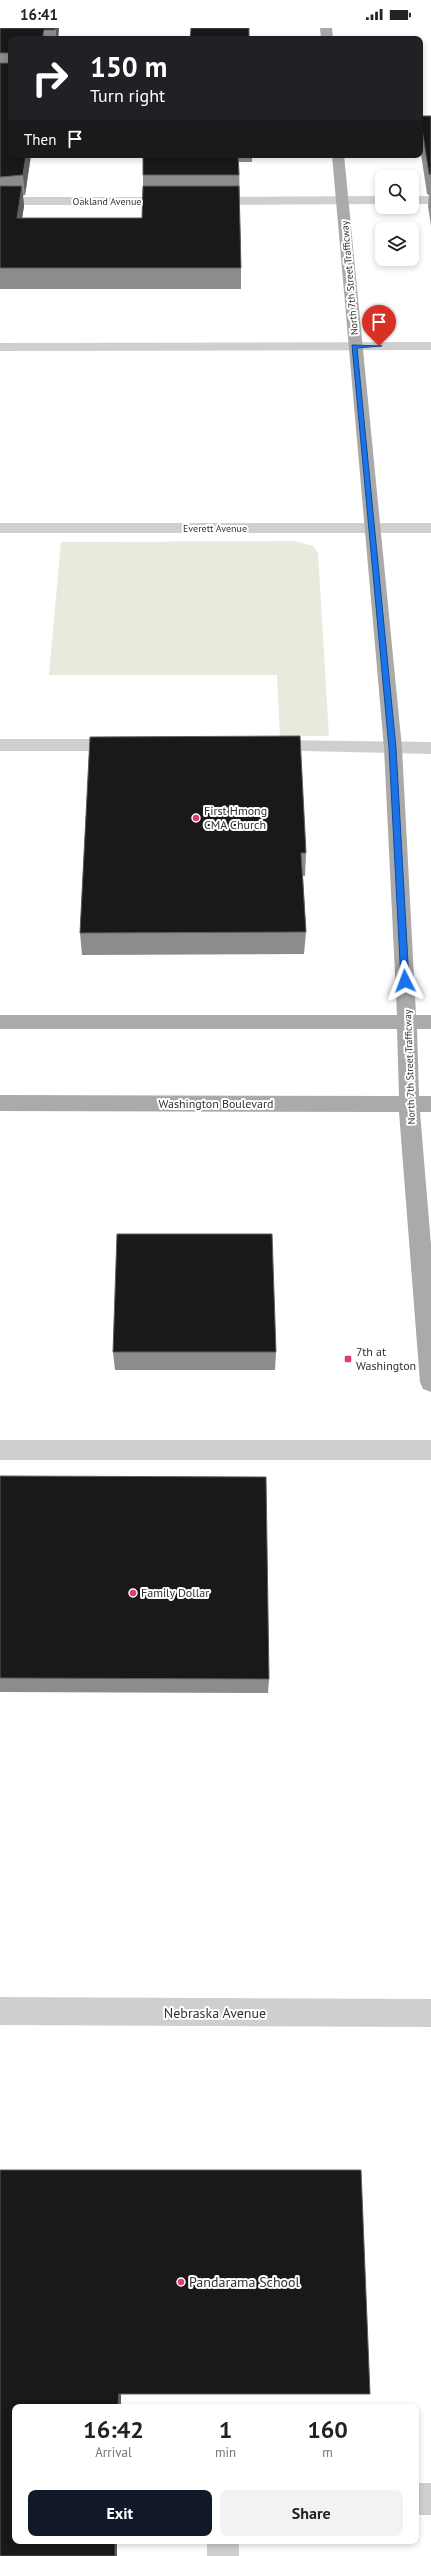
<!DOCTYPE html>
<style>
:root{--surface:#fff;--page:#f2f2f2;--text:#222;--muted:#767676;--accent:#111827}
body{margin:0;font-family:"PT Sans",sans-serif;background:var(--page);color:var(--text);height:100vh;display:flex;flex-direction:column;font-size:15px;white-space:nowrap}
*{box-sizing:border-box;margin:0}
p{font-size:13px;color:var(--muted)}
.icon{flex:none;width:22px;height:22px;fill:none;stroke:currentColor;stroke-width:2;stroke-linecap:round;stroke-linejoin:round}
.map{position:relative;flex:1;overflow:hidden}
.drawer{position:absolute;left:12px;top:2376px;width:407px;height:140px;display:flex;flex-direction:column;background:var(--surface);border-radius:8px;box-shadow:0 2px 6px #0003}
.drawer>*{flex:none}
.hud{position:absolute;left:8px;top:8px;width:415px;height:122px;border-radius:8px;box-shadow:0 2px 6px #0003;background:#202124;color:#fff;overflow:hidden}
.tools{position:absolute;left:375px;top:142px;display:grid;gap:8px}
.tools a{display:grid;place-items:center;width:44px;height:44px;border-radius:8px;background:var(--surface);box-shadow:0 2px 6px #0003;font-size:20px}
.pin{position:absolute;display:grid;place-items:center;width:34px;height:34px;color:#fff;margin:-41px -17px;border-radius:50% 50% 50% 0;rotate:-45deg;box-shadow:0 0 4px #0007}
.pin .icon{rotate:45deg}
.me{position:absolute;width:44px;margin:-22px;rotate:357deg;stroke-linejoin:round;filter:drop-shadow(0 0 3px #0008)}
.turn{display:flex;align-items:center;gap:14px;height:84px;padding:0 16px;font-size:18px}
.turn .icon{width:52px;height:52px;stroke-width:2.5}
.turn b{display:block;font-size:28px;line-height:34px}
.then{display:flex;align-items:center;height:38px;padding:0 16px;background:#0003;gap:8px;font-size:15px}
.eta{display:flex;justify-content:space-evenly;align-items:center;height:68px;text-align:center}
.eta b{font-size:24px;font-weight:600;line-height:28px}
.button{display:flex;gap:8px;margin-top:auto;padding:8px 16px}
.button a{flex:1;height:46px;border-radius:8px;background:var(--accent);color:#fff;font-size:16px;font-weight:600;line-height:46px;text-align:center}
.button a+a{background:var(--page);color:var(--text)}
.status{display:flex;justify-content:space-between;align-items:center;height:28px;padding:0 20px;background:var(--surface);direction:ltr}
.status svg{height:11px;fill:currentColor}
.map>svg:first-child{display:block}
.green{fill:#e7ebde}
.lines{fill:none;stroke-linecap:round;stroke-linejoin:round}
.minor{fill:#cfcfcf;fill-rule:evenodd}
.major{fill:#aaa;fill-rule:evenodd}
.wall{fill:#8c8c8c}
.shaded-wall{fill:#5e5e5e}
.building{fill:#191919;stroke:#5e5e5e}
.route{fill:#1a73e8;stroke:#114b97}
.poi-dot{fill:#e13d65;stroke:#fff;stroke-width:1.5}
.labels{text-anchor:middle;stroke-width:4;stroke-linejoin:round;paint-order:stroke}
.far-street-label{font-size:10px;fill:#323232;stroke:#fff}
.poi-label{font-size:12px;fill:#323232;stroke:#fff;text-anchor:start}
.street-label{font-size:12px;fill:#323232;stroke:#fff}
.near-street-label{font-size:14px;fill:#323232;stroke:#fff}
.near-poi-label{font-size:14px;fill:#323232;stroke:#fff;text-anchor:start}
</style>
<div class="status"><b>16:41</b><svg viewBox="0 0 49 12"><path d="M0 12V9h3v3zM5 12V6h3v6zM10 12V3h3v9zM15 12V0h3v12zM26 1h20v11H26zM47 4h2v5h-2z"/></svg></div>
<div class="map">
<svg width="431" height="2528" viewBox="0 0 431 2528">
<rect width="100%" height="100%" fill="#fff"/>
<path class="green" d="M295,513L313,518L318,525L329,708H280L277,647H49L61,514Z"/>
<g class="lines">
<g class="minor">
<path d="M382,168V176L209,177L203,173L209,169Z"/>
<rect x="412" y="168" width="19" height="8"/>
<path d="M0,169H173L179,173L173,177H0Z"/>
<path d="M431,314V322L0,323V315Z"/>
<rect x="0" y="495" width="431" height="10"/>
<path d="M0,711H120L126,713L129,717L126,721L120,723H0Z"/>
<path d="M270,712L431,714V726L264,722L261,718L264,714Z"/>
<rect x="0" y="1412" width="431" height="20"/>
<path d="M0,1969L431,1971V1999L0,1997Z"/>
<rect x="416" y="2455" width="15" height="32"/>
<rect x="207" y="2513" width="32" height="15"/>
</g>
<g class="major">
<path d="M320,0H332L333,11H321Z"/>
<path d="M332,127H344L402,720L416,987H431V1001H417L419,1068H431V1084H420L431,1217V1364L423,1361L420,1354L399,1084L0,1083V1067L399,1068L397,1001H0V987H397L384,720Z"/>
</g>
</g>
<g class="wall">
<path d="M0,0H59L58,11H11L31,127L25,167L23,168L24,178L22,190H142L143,158V127H252V134H239L241,240V261H0Z"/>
<path d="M420,88H431V198L428,178L429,167L427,166L420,119Z"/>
<path d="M90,709L306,825L305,848H303L306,904L304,926L82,927L80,905Z"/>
<path d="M113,1324H276L275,1342H115Z"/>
<path d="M0,1448L269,1651L268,1665L0,1664Z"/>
</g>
<g class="shaded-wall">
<path d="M56,0H59L58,11H56Z"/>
<path d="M44,2V11H42Z"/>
<path d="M26,127H31L25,167L23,147Z"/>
<path d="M22,158L24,178L19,211L17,190Z"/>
<path d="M121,2364V2379H118L119,2366Z"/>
<rect x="115" y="2513" width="2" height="15"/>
</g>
<g class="building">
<path d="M0,0H56L55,2H44L42,11H11V127H26L23,147L0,149V35H10V25H0Z"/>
<path d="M191,0H249V11H190Z"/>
<path d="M420,88H431V147L429,146Z"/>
<path d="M143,127H238L239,147H143Z"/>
<path d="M0,158H22L17,190H142L143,158H239L241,240H0Z"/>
<path d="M300,708L306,825H301L306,904L80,905L90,709Z"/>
<path d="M117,1206H272L276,1324H113Z"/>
<path d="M0,1448L266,1449L269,1651L0,1650Z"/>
<path d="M0,2142H361L370,2366H119L118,2379H15V2513H115V2528H0Z"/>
</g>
<path class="route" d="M352,317L382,318L357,320L396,720L409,953L405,956L401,953L389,720Z"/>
<g class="poi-dot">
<circle cx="196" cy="790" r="4"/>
<rect x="344" y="1327" width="8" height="8" rx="2"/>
<circle cx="133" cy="1565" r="4"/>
<circle cx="181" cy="2254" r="4"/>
</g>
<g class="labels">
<g class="far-street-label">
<text x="107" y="177">Oakland Avenue</text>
<text transform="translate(349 250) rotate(-95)" y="4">North 7th Street Trafficway</text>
<text x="215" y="504">Everett Avenue</text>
<text transform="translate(409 1039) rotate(-92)" y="4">North 7th Street Trafficway</text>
</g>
<g class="poi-label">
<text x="204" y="787">First Hmong<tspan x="204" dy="14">CMA Church</tspan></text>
<text x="356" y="1328">7th at<tspan x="356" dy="14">Washington</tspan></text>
<text x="141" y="1569">Family Dollar</text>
</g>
<g class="street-label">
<text x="216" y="1080">Washington Boulevard</text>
</g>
<g class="near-street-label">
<text x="215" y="1990">Nebraska Avenue</text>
</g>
<g class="near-poi-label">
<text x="189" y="2259">Pandarama School</text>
</g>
</g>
</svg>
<div class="tools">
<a><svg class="icon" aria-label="search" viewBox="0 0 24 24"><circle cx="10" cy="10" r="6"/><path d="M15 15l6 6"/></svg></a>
<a><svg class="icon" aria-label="layers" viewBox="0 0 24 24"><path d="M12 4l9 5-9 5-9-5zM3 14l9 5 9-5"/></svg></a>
</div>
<div class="pin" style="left:379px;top:318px;background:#d93025"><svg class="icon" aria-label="arrive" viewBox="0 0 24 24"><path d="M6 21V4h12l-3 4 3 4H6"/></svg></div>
<svg class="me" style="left:405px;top:953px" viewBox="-20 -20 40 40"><path d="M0-17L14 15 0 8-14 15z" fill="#1a73e8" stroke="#fff" stroke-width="4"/></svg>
<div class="hud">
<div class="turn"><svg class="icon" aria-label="right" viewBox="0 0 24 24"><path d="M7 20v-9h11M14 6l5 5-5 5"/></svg><div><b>150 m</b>Turn right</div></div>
<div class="then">Then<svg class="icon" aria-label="arrive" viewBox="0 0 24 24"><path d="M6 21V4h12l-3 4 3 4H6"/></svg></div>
</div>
<section class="drawer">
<div class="eta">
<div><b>16:42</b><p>Arrival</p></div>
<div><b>1</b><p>min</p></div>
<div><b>160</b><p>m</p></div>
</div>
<div class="button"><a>Exit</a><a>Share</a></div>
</section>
</div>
